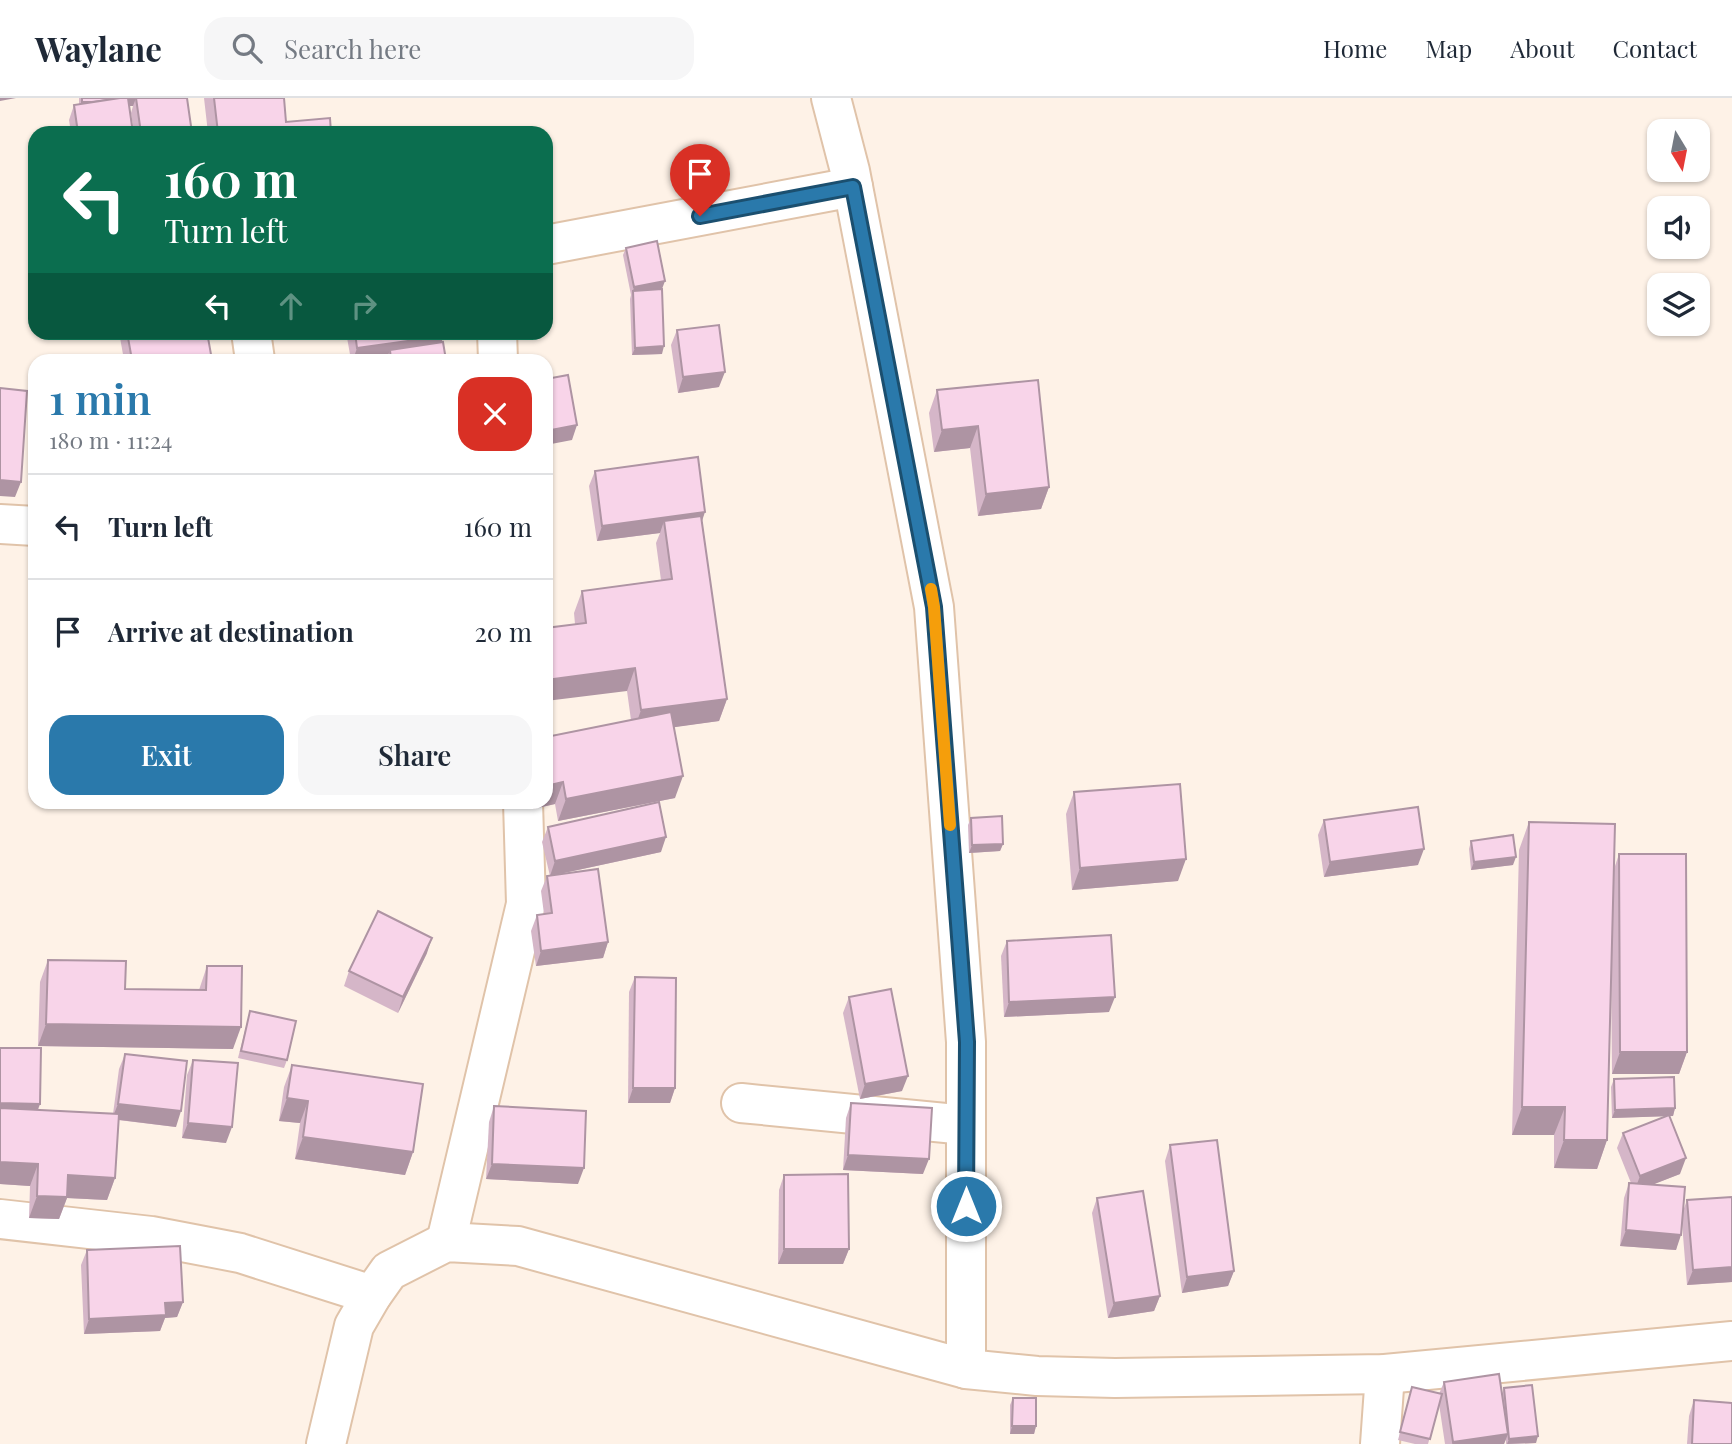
<!DOCTYPE html>
<meta charset="utf-8">
<style>
:root{--surface:#fff;--page:#f6f6f7;--text:#1f2937;--muted:#747a83;--line:#e0e1e3;--accent:#2a79ab}
body{margin:0;font-family:"Playfair Display",serif;background:var(--page);color:var(--text);height:100vh;display:flex;flex-direction:column;font-size:26px;white-space:nowrap}
*{box-sizing:border-box;margin:0}
p{font-size:23px;color:var(--muted)}
.icon{flex:none;width:38px;height:38px;fill:none;stroke:currentColor;stroke-width:2;stroke-linecap:round;stroke-linejoin:round}
.map{position:relative;flex:1;overflow:hidden}
.drawer{position:absolute;left:28px;top:256px;width:525px;height:455px;display:flex;flex-direction:column;background:var(--surface);border-radius:21px;box-shadow:0 2px 5px #0004}
.drawer>*{flex:none}
.banner{position:absolute;left:28px;top:28px;width:525px;height:214px;border-radius:21px;box-shadow:0 2px 5px #0004;background:#0b6e4f;color:#fff;overflow:hidden}
.needle{width:46px;rotate:170deg}
.buttons{position:absolute;left:1647px;top:21px;display:grid;gap:14px}
.buttons a{display:grid;place-items:center;width:63px;height:63px;border-radius:14px;background:var(--surface);box-shadow:0 2px 5px #0004;font-size:35px}
.pin{position:absolute;display:grid;place-items:center;width:60px;height:60px;color:#fff;margin:-72px -30px;border-radius:50% 50% 50% 0;rotate:-45deg;box-shadow:0 0 7px #0007}
.pin .icon{rotate:45deg}
.me{position:absolute;width:77px;margin:-38px;rotate:0deg;stroke-linejoin:round;filter:drop-shadow(0 0 5px #0008)}
.turn{display:flex;align-items:center;gap:24px;height:147px;padding:0 21px;font-size:32px}
.turn .icon{width:91px;height:91px;stroke-width:2.5}
.turn b{display:block;font-size:49px;line-height:60px}
.lanes{display:flex;align-items:center;height:66px;padding:0 21px;background:#0003;justify-content:center;gap:35px;direction:ltr}
.lanes .off{opacity:.35}
.round{display:grid;place-items:center;flex:none;width:74px;height:74px;border-radius:21px;background:var(--page)}
.head{display:flex;align-items:center;justify-content:space-between;height:119px;padding:0 21px}
h1{font-size:42px;font-weight:600;line-height:52px;color:var(--accent)}
.cta{display:flex;gap:14px;margin-top:auto;padding:14px 21px}
.cta a{flex:1;height:80px;border-radius:21px;background:var(--accent);color:#fff;font-size:28px;font-weight:600;line-height:80px;text-align:center}
.cta a+a{background:var(--page);color:var(--text)}
ul{padding:0;list-style:none}
li{display:flex;align-items:center;gap:21px;height:105px;padding:0 21px;border-top:2px solid var(--line)}
li div{flex:1}
li b{display:block;font-size:26px}
li em{font-style:normal}
header{display:flex;align-items:center;gap:42px;box-sizing:border-box;height:98px;padding:0 35px;background:var(--surface);border-bottom:2px solid var(--line)}
header strong{font-size:33px}
nav{display:flex;gap:38px;margin-inline-start:auto;font-size:24px}
.search{width:490px;height:63px;background:var(--page);display:flex;align-items:center;gap:18px;box-sizing:border-box;padding:0 24px;border-radius:21px;color:var(--muted);font-size:26px}
.map>svg:first-child{display:block}
.lines{fill:none;stroke-linecap:round;stroke-linejoin:round}
.minor-casing{stroke:#e0c3a9;stroke-width:42}
.minor{stroke:#fff;stroke-width:38}
.wall{fill:#d5b6c8}
.shaded-wall{fill:#ae94a3}
.building{fill:#f8d4e9;stroke:#ae94a3;stroke-width:2}
.route-casing{stroke:#1b4f6f;stroke-width:18}
.route{stroke:#2a79ab;stroke-width:12}
.slow{stroke:#f59e0b;stroke-width:12}
</style>
<header>
<strong>Waylane</strong>
<div class="search"><svg class="icon" aria-label="search" viewBox="0 0 24 24"><circle cx="10" cy="10" r="6"/><path d="M15 15l6 6"/></svg>Search here</div>
<nav><a>Home</a><a>Map</a><a>About</a><a>Contact</a></nav>
</header>
<div class="map">
<svg width="1732" height="1346" viewBox="0 0 1732 1346">
<rect width="100%" height="100%" fill="#fef2e7"/>
<g class="lines">
<g class="minor-casing">
<g id="minor">
<path d="M831,0L850,73L934,509L966,944V1271"/>
<path d="M546,147L853,89"/>
<path d="M251,234L255,262"/>
<path d="M497,234L498,262"/>
<path d="M0,426L35,428"/>
<path d="M741,1005L966,1027"/>
<path d="M0,1121L151,1138L240,1155L372,1197"/>
<path d="M446,1144L526,806L523,704"/>
<path d="M326,1346L354,1228L372,1197L389,1173L446,1144L518,1148L966,1271L1037,1278L1115,1280L1385,1276L1732,1243"/>
<path d="M1380,1346L1385,1276"/>
</g>
</g>
<use href="#minor" class="minor"/>
</g>
<g class="wall">
<path d="M79,0H187L192,35H134L131,15L133,8H129L133,35H71L69,22L74,7L79,6Z"/>
<path d="M204,0H284L286,24L331,35H208Z"/>
<path d="M35,64V137H33L31,75Z"/>
<path d="M626,150L662,191V256L632,257L630,201L631,197L623,157Z"/>
<path d="M677,232L719,289L678,295L671,247Z"/>
<path d="M119,234H207L212,262H124Z"/>
<path d="M346,234H443L444,238L441,244L446,262H386L387,260L371,262H351Z"/>
<path d="M937,292L1049,389L1041,411L978,418L970,350L934,354L929,315Z"/>
<path d="M595,373L702,423L727,601L719,623L673,629L675,700L558,723L555,706L533,711L532,704H546V639L631,622L627,593L575,526L574,515L582,493L661,482L656,445L660,435L597,443L589,388Z"/>
<path d="M1074,694L1178,783L1072,792L1066,716Z"/>
<path d="M971,720L1003,746L1000,753L969,755L968,727Z"/>
<path d="M1324,722L1418,767L1324,779L1318,737Z"/>
<path d="M1529,724L1614,771L1619,756L1687,954L1679,976H1612L1611,867L1607,1042L1597,1071L1554,1070V1037H1512L1519,752Z"/>
<path d="M548,729L661,754L550,778L608,844L603,860L536,868L531,833L537,817L544,816L541,793L547,778H550L542,744Z"/>
<path d="M1471,743L1513,767L1471,772L1469,751Z"/>
<path d="M1007,843L1109,914L1004,919L1001,858Z"/>
<path d="M427,855L398,915L344,888L349,873Z"/>
<path d="M48,862L125,891L199,892L207,868L233,951L38,948L40,884Z"/>
<path d="M635,879L675,990L670,1005H628L629,894Z"/>
<path d="M849,899L902,993L860,1001L843,915Z"/>
<path d="M250,913L287,962L284,970L238,960Z"/>
<path d="M125,956L176,1029L118,1022L115,1080L107,1102L67,1100L59,1121L29,1120L30,1088L0,1086L40,1006L38,1012L113,1016L119,971Z"/>
<path d="M193,962L226,1045L182,1040L187,977Z"/>
<path d="M292,967L413,1054L405,1077L295,1061L300,1025L279,1023L284,989Z"/>
<path d="M1614,981L1675,1010L1673,1018H1669L1680,1076L1651,1087L1683,1113L1687,1102L1732,1099V1184L1687,1187L1682,1125L1676,1152L1620,1148L1624,1100L1629,1085H1631L1617,1050L1623,1035L1668,1018L1612,1020L1611,989Z"/>
<path d="M851,1005L923,1076L843,1072L846,1020Z"/>
<path d="M494,1008L578,1086L486,1081L489,1024Z"/>
<path d="M1170,1047L1234,1173L1228,1188L1182,1195L1165,1063Z"/>
<path d="M784,1077L849,1151L843,1166H778L779,1092Z"/>
<path d="M1097,1100L1160,1198L1154,1213L1108,1220L1092,1115Z"/>
<path d="M87,1152L183,1204L177,1219L165,1220L160,1233L84,1236L81,1167Z"/>
<path d="M1444,1284L1502,1296L1504,1290L1536,1345L1506,1346V1341L1504,1346H1445L1439,1306L1428,1346H1415L1398,1342L1412,1289L1439,1296Z"/>
<path d="M1013,1300L1036,1328L1034,1336H1010V1307Z"/>
<path d="M1694,1302L1732,1346H1687L1689,1318Z"/>
</g>
<g class="shaded-wall">
<path d="M0,0H16L0,3Z"/>
<path d="M129,0H136L133,8H127Z"/>
<path d="M665,183L662,191L633,193L634,189Z"/>
<path d="M268,234H286L266,238Z"/>
<path d="M444,238L438,253L390,252L387,260L371,262H353L357,250Z"/>
<path d="M664,248L662,256L632,257L635,250Z"/>
<path d="M725,274L719,289L678,295L683,279Z"/>
<path d="M577,327L572,342L546,347V333Z"/>
<path d="M978,328L970,350L934,354L942,332Z"/>
<path d="M0,382L21,384L15,399L0,398Z"/>
<path d="M1049,389L1041,411L978,418L986,396Z"/>
<path d="M705,414L700,429L664,423L660,435L597,443L602,428Z"/>
<path d="M635,570L627,593L546,603V582Z"/>
<path d="M727,601L719,623L633,635L641,612Z"/>
<path d="M683,678L675,700L558,723L566,701Z"/>
<path d="M563,684L555,706L533,711L536,704H546V688Z"/>
<path d="M666,739L661,754L550,778L555,763Z"/>
<path d="M1003,746L1000,753L969,755L972,747Z"/>
<path d="M1424,751L1418,767L1324,779L1330,764Z"/>
<path d="M1516,759L1513,767L1471,772L1474,764Z"/>
<path d="M1186,761L1178,783L1072,792L1080,770Z"/>
<path d="M432,840L427,855L398,915L403,899Z"/>
<path d="M608,844L603,860L536,868L541,853Z"/>
<path d="M1115,899L1109,914L1004,919L1009,904Z"/>
<path d="M46,926L241,929L233,951L38,948Z"/>
<path d="M1620,954H1687L1679,976H1612Z"/>
<path d="M908,978L902,993L860,1001L865,986Z"/>
<path d="M633,990H675L670,1005H628Z"/>
<path d="M287,1000L308,1003L300,1025L279,1023Z"/>
<path d="M0,1005L40,1006L34,1021H0Z"/>
<path d="M118,1006L181,1013L176,1029L112,1021Z"/>
<path d="M1522,1009H1565L1554,1037H1512Z"/>
<path d="M1675,1010L1673,1018L1612,1020L1615,1012Z"/>
<path d="M188,1025L232,1029L226,1045L182,1040Z"/>
<path d="M303,1039L413,1054L405,1077L295,1061Z"/>
<path d="M1564,1042H1607L1597,1071L1554,1070Z"/>
<path d="M848,1057L929,1061L923,1076L843,1072Z"/>
<path d="M1686,1060L1680,1076L1634,1094L1640,1078Z"/>
<path d="M0,1064L38,1066L30,1088L0,1086Z"/>
<path d="M492,1066L584,1070L578,1086L486,1081Z"/>
<path d="M68,1077L115,1080L107,1102L67,1100L59,1121L29,1120L37,1098Z"/>
<path d="M1626,1132L1681,1137L1676,1152L1620,1148Z"/>
<path d="M784,1151H849L843,1166H778Z"/>
<path d="M1732,1169V1184L1687,1187L1693,1172Z"/>
<path d="M1234,1173L1228,1188L1182,1195L1187,1179Z"/>
<path d="M1160,1198L1154,1213L1108,1220L1114,1205Z"/>
<path d="M183,1204L177,1219L165,1220L160,1233L84,1236L89,1221L165,1205Z"/>
<path d="M1012,1328H1036L1034,1336H1010Z"/>
<path d="M1508,1336L1504,1346H1452L1453,1344Z"/>
<path d="M1538,1338L1536,1345L1507,1346L1509,1341Z"/>
</g>
<g class="building">
<path d="M82,0H115V1L92,4H82Z"/>
<path d="M120,0H128L133,35H78L74,7Z"/>
<path d="M136,0H187L192,35H141Z"/>
<path d="M214,0H284L286,24L330,20L331,35H218Z"/>
<path d="M657,143L665,183L634,189L626,150Z"/>
<path d="M662,191L664,248L635,250L633,193Z"/>
<path d="M719,227L725,274L683,279L677,232Z"/>
<path d="M127,234H207L212,262H132Z"/>
<path d="M355,234H443L444,238L357,250Z"/>
<path d="M443,244L446,262H391L390,252Z"/>
<path d="M568,277L577,327L546,333V281Z"/>
<path d="M1038,282L1049,389L986,396L978,328L942,332L937,292Z"/>
<path d="M0,290L27,293L21,384L0,382Z"/>
<path d="M698,359L705,414L602,428L595,373Z"/>
<path d="M701,418L727,601L641,612L635,570L546,582V530L586,525L582,493L672,481L664,423Z"/>
<path d="M671,614L683,678L566,701L563,684L546,688V639Z"/>
<path d="M1180,686L1186,761L1080,770L1074,694Z"/>
<path d="M659,704L666,739L555,763L548,729Z"/>
<path d="M1418,709L1424,751L1330,764L1324,722Z"/>
<path d="M1002,718L1003,746L972,747L971,720Z"/>
<path d="M1529,724L1615,726L1607,1042H1564L1565,1009H1522Z"/>
<path d="M1513,737L1516,759L1474,764L1471,743Z"/>
<path d="M1619,756H1686L1687,954H1620Z"/>
<path d="M598,771L608,844L541,853L537,817L552,815L547,778Z"/>
<path d="M378,813L432,840L403,899L349,873Z"/>
<path d="M1111,837L1115,899L1009,904L1007,843Z"/>
<path d="M48,862L126,863L125,891L206,892L207,868H242L241,929L46,926Z"/>
<path d="M635,879L676,880L675,990H633Z"/>
<path d="M891,891L908,978L865,986L849,899Z"/>
<path d="M250,913L296,923L287,962L241,953Z"/>
<path d="M0,950H41L40,1006L0,1005Z"/>
<path d="M125,956L187,963L181,1013L118,1006Z"/>
<path d="M193,962L238,965L232,1029L188,1025Z"/>
<path d="M292,967L423,986L413,1054L303,1039L308,1003L287,1000Z"/>
<path d="M1674,979L1675,1010L1615,1012L1614,981Z"/>
<path d="M851,1005L932,1010L929,1061L848,1057Z"/>
<path d="M494,1008L586,1013L584,1070L492,1066Z"/>
<path d="M0,1010L119,1016L115,1080L68,1077L67,1099L37,1098L38,1066L0,1064Z"/>
<path d="M1669,1017L1686,1060L1640,1078L1623,1035Z"/>
<path d="M1217,1042L1234,1173L1187,1179L1170,1047Z"/>
<path d="M848,1076L849,1151H784V1077Z"/>
<path d="M1629,1085L1685,1089L1681,1137L1626,1132Z"/>
<path d="M1143,1093L1160,1198L1114,1205L1097,1100Z"/>
<path d="M1732,1099V1169L1693,1172L1687,1102Z"/>
<path d="M180,1148L183,1204L165,1205L166,1217L89,1221L87,1152Z"/>
<path d="M1499,1276L1508,1336L1453,1344L1444,1284Z"/>
<path d="M1532,1287L1538,1338L1509,1341L1504,1290Z"/>
<path d="M1412,1289L1442,1296L1430,1341L1400,1334Z"/>
<path d="M1013,1300H1036V1328H1012Z"/>
<path d="M1694,1302L1732,1305V1346H1692Z"/>
</g>
<g class="lines">
<g class="route-casing">
<path id="route" d="M700,118L853,89L934,509L967,944L966,1108"/>
</g>
<use href="#route" class="route"/>
<path class="slow" d="M931,491L934,509L950,727"/>
</g>
</svg>
<div class="buttons">
<a><svg class="needle" viewBox="-14 -14 28 28"><path d="M0-13l5 13h-10z" fill="#e53935"/><path d="M0 13l5-13h-10z" fill="#747a83"/></svg></a>
<a><svg class="icon" aria-label="sound" viewBox="0 0 24 24"><path d="M4 9h4l5-4v14l-5-4H4zM17 9q2 3 0 6"/></svg></a>
<a><svg class="icon" aria-label="layers" viewBox="0 0 24 24"><path d="M12 4l9 5-9 5-9-5zM3 14l9 5 9-5"/></svg></a>
</div>
<div class="pin" style="left:700px;top:118px;background:#d93025"><svg class="icon" aria-label="arrive" viewBox="0 0 24 24"><path d="M6 21V4h12l-3 4 3 4H6"/></svg></div>
<svg class="me" style="left:966px;top:1108px" viewBox="-20 -20 40 40"><circle r="17" fill="#2a79ab" stroke="#fff" stroke-width="3"/><path d="M0-11L8 9 0 5-8 9z" fill="#fff"/></svg>
<div class="banner">
<div class="turn"><svg class="icon" aria-label="left" viewBox="0 0 24 24"><path d="M17 20v-9H6M10 6l-5 5 5 5"/></svg><div><b>160 m</b>Turn left</div></div>
<div class="lanes"><svg class="icon" aria-label="left" viewBox="0 0 24 24"><path d="M17 20v-9H6M10 6l-5 5 5 5"/></svg><svg class="icon off" aria-label="ahead" viewBox="0 0 24 24"><path d="M12 20V5M6 11l6-6 6 6"/></svg><svg class="icon off" aria-label="right" viewBox="0 0 24 24"><path d="M7 20v-9h11M14 6l5 5-5 5"/></svg></div>
</div>
<section class="drawer">
<div class="head"><div><h1>1 min</h1><p>180 m · 11:24</p></div><a class="round" style="background:#d93025;color:#fff"><svg class="icon" aria-label="close" viewBox="0 0 24 24"><path d="M6 6l12 12M18 6L6 18"/></svg></a></div>
<ul>
<li><svg class="icon" aria-label="left" viewBox="0 0 24 24"><path d="M17 20v-9H6M10 6l-5 5 5 5"/></svg><div><b>Turn left</b></div><em>160 m</em></li>
<li><svg class="icon" aria-label="arrive" viewBox="0 0 24 24"><path d="M6 21V4h12l-3 4 3 4H6"/></svg><div><b>Arrive at destination</b></div><em>20 m</em></li>
</ul>
<div class="cta"><a>Exit</a><a>Share</a></div>
</section>
</div>
